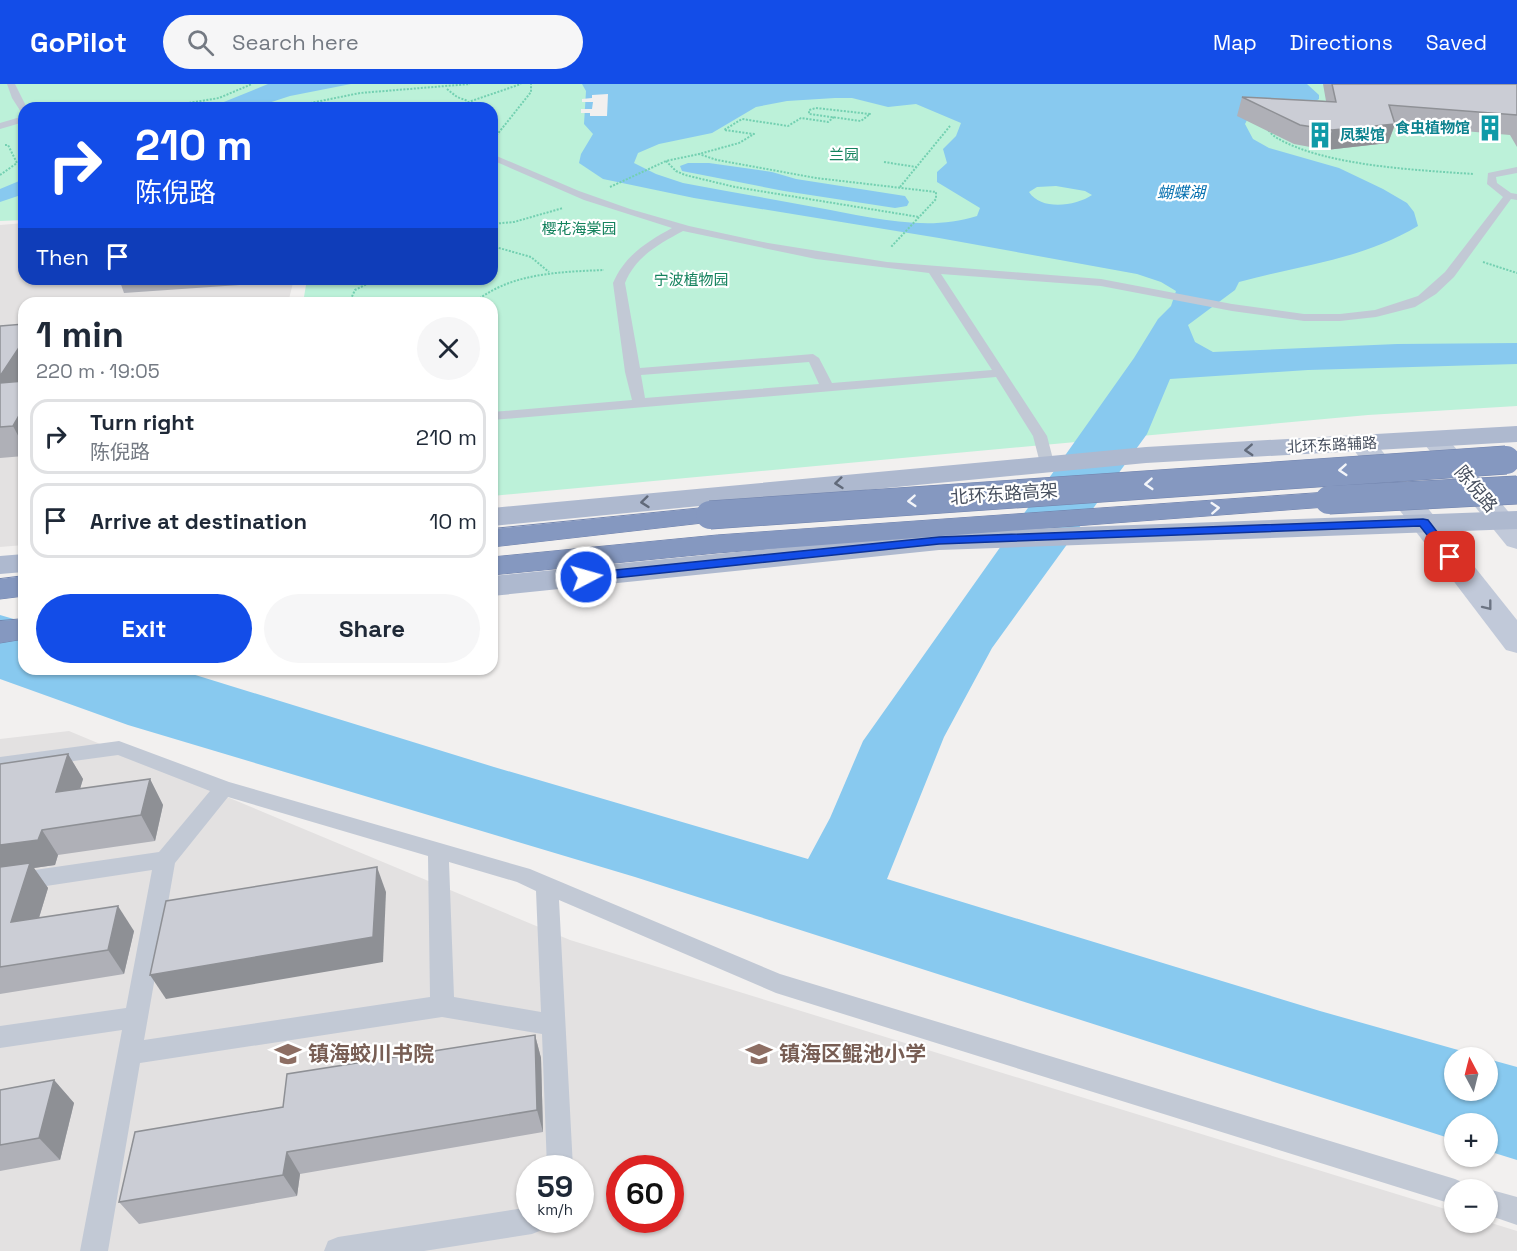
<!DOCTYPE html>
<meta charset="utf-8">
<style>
:root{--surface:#fff;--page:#f6f6f7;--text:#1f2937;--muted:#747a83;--line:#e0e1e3;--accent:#134de8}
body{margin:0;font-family:"Space Grotesk","Noto Sans SC",sans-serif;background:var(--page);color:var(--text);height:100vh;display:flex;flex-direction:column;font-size:22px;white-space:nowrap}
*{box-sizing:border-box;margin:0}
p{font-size:20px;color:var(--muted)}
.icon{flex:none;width:33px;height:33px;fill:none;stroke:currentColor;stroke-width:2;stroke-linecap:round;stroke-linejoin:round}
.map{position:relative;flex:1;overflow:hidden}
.drawer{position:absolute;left:18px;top:213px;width:480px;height:378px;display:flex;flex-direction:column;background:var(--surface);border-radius:18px;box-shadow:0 2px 4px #0004}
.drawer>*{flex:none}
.hud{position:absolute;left:18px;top:18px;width:480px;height:183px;border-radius:18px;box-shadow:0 2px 4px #0004;background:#134de8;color:#fff;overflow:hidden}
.needle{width:39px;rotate:353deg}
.buttons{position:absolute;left:1444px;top:963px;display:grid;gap:12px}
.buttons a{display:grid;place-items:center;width:54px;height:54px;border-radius:50%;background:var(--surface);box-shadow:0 2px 4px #0004;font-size:30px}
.speed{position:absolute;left:516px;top:1071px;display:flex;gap:12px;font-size:30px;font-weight:700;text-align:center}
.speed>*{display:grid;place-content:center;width:78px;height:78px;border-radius:50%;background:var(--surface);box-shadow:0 2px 4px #0004;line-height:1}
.speed small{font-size:15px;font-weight:400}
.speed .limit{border:9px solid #d22;background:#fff;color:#111}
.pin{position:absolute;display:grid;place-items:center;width:51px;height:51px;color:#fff;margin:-26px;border-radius:12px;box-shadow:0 3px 9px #0006}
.me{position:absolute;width:66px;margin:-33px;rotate:84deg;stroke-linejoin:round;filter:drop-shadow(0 0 4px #0008)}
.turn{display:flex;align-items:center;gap:21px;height:126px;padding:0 18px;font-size:27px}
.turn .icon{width:78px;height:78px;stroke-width:2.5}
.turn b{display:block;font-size:42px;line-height:51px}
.then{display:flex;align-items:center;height:57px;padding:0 18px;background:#0003;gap:12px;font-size:22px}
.round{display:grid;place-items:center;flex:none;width:63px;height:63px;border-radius:32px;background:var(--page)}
.overview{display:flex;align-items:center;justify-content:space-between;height:102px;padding:0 18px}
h1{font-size:36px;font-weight:700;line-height:45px}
.button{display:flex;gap:12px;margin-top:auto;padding:12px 18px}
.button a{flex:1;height:69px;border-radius:36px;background:var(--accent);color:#fff;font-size:24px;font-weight:700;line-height:69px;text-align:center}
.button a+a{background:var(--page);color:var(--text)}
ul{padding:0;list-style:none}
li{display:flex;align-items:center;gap:18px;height:75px;margin:0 12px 9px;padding:0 6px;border:3px solid var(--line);border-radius:18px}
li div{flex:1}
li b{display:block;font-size:22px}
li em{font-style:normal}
header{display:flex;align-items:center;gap:36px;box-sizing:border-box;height:84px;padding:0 30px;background:var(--accent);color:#fff}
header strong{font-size:28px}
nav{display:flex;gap:33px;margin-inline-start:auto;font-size:21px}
.search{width:420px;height:54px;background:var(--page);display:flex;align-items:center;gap:15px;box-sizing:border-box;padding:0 21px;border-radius:33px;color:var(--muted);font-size:22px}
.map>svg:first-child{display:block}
.education{fill:#e3e1e1;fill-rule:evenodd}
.green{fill:#bcf1d9}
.water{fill:#88c9ef;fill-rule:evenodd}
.pier{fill:#f2f0ef}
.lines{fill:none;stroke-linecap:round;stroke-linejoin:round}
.highway-casing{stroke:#7183ac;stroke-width:1}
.path{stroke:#73d0b1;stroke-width:2;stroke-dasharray:2 1.5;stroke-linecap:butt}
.lane{fill:#c2c9d5;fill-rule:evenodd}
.secondary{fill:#c1c9d9;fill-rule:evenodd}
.primary{fill:#aeb9cf;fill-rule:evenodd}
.highway{fill:#8598c0;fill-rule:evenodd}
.highway-bridge-casing{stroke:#7183ac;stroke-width:29;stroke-linecap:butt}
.highway-bridge{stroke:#8598c0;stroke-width:28}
.wall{fill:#afb0b7}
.shaded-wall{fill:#8e9095}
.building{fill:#cbcdd5;stroke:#8e9095;stroke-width:1.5}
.oneway{stroke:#616a7a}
.oneway2{stroke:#f3f5f9}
.oneway3{stroke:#6c7483}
.route{fill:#134de8;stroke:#0c3297;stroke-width:1.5}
.labels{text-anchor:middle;stroke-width:4.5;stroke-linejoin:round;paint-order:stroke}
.far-culture-label{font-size:15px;font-weight:bold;fill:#0d838f;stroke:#fff;text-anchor:end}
.far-park-label{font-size:15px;fill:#14825d;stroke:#fff}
.far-street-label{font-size:15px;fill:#474f5e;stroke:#fff}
.far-water-label{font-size:16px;font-style:italic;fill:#0771b0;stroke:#fff}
.street-label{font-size:18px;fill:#474f5e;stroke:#fff}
.near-education-label{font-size:21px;font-weight:bold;fill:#785e54;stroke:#fff;text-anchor:start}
</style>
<header>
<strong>GoPilot</strong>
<div class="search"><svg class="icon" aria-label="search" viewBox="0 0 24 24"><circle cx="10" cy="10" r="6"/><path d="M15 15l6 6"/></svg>Search here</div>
<nav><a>Map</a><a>Directions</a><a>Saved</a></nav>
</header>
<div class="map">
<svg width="1517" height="1167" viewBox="0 0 1517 1167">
<rect width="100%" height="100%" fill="#f2f0ef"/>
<g class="education">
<path d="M24,139V195H294L288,219H24V461L0,463V141Z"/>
<path d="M69,647L570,856L1455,1128V1138H1488L1517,1147V1167H0V655ZM530,1084H580V1136H530ZM620,1084H670V1136H620Z"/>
</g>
<path class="green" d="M0,0H1517V322L1368,331L492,412V219H303L307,195H492V24H24V136L0,137Z"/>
<g class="water">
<path d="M268,0H351L290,12L253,24H209Z"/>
<path d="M582,0H1307L1319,11V15L1313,19L1250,30L1245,40L1253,55L1269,64L1339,84L1383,105L1407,119L1414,128L1418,142C1361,176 1301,181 1239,198L1235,206L1188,241L1195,258L1213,268L1397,260L1517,259V280L1308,286L1170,295L1147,350L992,564L944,653L887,795L1320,927L1483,973L1455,974V1006H1488V975L1517,983V1076L1488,1067V1040H1455V1056L635,793L128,641L0,595V531L24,538V585H176L494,683L808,775L830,734L863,657L1134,274L1158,235L1171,222L1176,207L1161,198L1137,190L939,154L694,114L603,95L579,79L581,70L593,50L584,40L586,7ZM835,14H852L888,23L916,20L961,39L956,52L943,65L947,79L937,88V98L980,124L977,132C925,149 867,132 814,123C771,115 727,107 683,99L656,90L634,79L638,69L659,60L712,49L756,23L787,17ZM1056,102L1085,107L1092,111C1076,122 1041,127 1029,108L1037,103Z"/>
<path d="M688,79H709L772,88L796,95L905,112L909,118L907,122L895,124L784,107L682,87L680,82Z"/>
<path d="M24,95V110L0,118V105Z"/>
</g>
<path class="pier" d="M608,10L607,32H590V29H581V25H592L593,18H582V15L592,14V11Z"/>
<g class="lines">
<g class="highway-casing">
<g id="highway">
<path d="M1329,408L1339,410L1343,416L1339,422L717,469L492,491V473L717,451Z"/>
<path d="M710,423L720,425L724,431L720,437L492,463V445Z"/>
<path d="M24,492V512L0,515V495Z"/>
<path d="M24,535V555L0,559V537Z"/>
</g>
</g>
<g class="path">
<path d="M447,5L457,13L468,17"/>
<path d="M158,24L219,14L252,0"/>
<path d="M286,24L360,9L470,0"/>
<path d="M451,24L521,0"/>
<path d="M816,24L870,30L861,37L809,30V26Z"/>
<path d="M834,33L828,38L801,34L788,42L742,35L724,46L754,50L739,59L699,70L717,76L816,94L936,108V115L891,163"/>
<path d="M1264,41C1268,46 1272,51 1277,54C1325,82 1417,86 1473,90"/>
<path d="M492,57L531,8V0"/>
<path d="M666,77L676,87L685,91L735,103L919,133"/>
<path d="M884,78L916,83"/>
<path d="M0,91L17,79L8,61H5"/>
<path d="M610,103L666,77L699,70"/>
<path d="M900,103L950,42"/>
<path d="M492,140L514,138L563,124"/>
<path d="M492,162L531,173L549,188"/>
<path d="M1483,178L1517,189"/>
<path d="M349,219L355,206L377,195"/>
<path d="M474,219C509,189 559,188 604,186"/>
</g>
<g class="lane">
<path d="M7,0H15L27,24H24V29L21,28L12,14Z"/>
<path d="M24,32V38L0,45V39Z"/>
<path d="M492,70L579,107L630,125L689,142L768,159L887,178L1101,195L1232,220L1304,230H1340L1375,226L1418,212L1445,188L1503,113L1487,100L1488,89L1517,83V89L1496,93L1497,99L1511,109L1517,110V116L1511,115L1454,193L1436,210L1415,223L1376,233L1340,237H1304L1232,227L1101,202L941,190L1047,352L1054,379L1047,383L1040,379L1033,352L996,293L492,336V328L632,316L625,288L613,199C625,171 647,158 672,144L584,116L492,76ZM683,147L816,175L929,189L992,286L832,299L819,274L813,270L640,284L625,199C636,172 659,160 683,147ZM809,278L819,300L645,314L641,291Z"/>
<path d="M119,657L229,698L530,785L780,890L1455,1095L1464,1099L1467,1106H1455V1121L776,909L559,816L573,1084H547L542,950L442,933L140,979L108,1167H80L122,946L0,964V942L126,924L152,786L0,809V791L159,768L210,707L118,671L0,687V673ZM228,713L428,772L430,913L144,956L175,779ZM449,778L517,798L536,807L541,928L454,913Z"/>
<path d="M1488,1105L1517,1113V1141L1488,1131V1106H1486Z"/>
<path d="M530,1123V1136H546L542,1146L532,1150L424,1167H324L328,1157L338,1153Z"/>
</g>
<g class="secondary">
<path d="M1434,347L1443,349L1517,438V465L1507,462L1425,361L1421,355L1425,349Z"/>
<path d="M1362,351L1371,353L1517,536V569L1506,566L1353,365L1349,359L1353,353Z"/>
</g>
<g class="primary">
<path d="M1517,342V358L1146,379L492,442V424L1146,363Z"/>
<path d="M1517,427V445L939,466L492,512V492L939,448Z"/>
<path d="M24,470V488L0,490V472Z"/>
</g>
<use href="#highway" class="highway"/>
<g class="highway-bridge-casing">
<g id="highway-bridge">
<path d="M1329,416L1517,406"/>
<path d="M710,431L1506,376"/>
</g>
</g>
<use href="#highway-bridge" class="highway-bridge"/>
</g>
<g class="wall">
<path d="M1323,0H1517V63L1510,51L1395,41L1388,59L1326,66L1294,60L1237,32L1242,13L1326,17Z"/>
<path d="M119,195H256L254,200L124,209Z"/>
<path d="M24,240V372L0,374V242Z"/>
<path d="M68,670L83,695L80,705L150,695L163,721L155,757L58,771L55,781L34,784L48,804L39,834L134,847L124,890L0,910V680Z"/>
<path d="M535,951L541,974L543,1048L300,1090L297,1112L139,1140L119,1118L283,1023Z"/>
<path d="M54,996L74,1019L60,1076L0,1087V1006Z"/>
</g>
<g class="shaded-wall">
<path d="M1395,40L1388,59L1326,66L1332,46Z"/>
<path d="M24,256V307L0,309V292Z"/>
<path d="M24,323V363L13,342Z"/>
<path d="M68,670L83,695L71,734L56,708Z"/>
<path d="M150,695L163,721L155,757L141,731Z"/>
<path d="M42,746L58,771L55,781L34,784L48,804L30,863L11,838L0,789V761Z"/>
<path d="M377,783L386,808L383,878L166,915L150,891Z"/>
<path d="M118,822L134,847L124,890L108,866Z"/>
<path d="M535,951L541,974L543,1048L537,1026Z"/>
<path d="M54,996L74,1019L60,1076L39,1054Z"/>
<path d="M287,1068L300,1090L297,1112L283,1091Z"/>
</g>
<g class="building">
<path d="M1332,0H1517V31L1389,21L1395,40L1332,46L1300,41L1242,13L1336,18Z"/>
<path d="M24,240V256L0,292V242Z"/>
<path d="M24,297V323L13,342L0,343V299Z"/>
<path d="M68,670L56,708L150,695L141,731L42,746L38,756L0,761V680Z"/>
<path d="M30,779L11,838L118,822L108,866L0,883V783Z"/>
<path d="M377,783L373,853L150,891L166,817Z"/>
<path d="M535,951L537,1026L287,1068L283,1091L119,1118L135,1048L283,1023L287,990Z"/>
<path d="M54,996L39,1054L0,1061V1006Z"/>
</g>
<defs><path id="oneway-chevron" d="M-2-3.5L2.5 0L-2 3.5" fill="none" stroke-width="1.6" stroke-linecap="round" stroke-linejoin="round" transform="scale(1.5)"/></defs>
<g class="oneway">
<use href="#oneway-chevron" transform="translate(1249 366) rotate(177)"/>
<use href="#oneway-chevron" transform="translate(839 399) rotate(174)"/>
<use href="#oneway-chevron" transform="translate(645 418) rotate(174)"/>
</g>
<g class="oneway2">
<use href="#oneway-chevron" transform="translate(1343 386) rotate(176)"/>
<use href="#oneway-chevron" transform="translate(1149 400) rotate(176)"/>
<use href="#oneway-chevron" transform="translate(912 417) rotate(176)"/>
<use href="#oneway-chevron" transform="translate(1215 424) rotate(-4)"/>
</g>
<use class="oneway3" href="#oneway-chevron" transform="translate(1488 522) rotate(52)"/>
<path class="route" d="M1423,435L1428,436L1454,470V475H1446L1420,442L939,460L586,497L580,493L586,489L939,453Z"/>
<defs>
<g id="building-bare" transform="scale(2.07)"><path d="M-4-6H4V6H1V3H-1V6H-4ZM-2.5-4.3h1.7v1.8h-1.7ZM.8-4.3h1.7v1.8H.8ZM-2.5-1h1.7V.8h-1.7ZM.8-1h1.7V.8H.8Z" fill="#0f9aa8" stroke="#fff" stroke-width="2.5" paint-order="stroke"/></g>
<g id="school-bare" transform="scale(2.07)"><path d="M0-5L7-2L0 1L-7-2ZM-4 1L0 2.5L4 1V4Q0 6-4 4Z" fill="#8d6e63" stroke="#fff" stroke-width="2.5" paint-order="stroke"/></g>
</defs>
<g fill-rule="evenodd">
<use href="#building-bare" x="1490" y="44"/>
<use href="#building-bare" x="1320" y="51"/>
<use href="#school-bare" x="288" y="970"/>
<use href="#school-bare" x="759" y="970"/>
</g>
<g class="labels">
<g class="far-culture-label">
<text x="1470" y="49">食虫植物馆</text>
<text x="1340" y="56" text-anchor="start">凤梨馆</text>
</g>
<g class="far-park-label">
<text x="844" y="76">兰园</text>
<text x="579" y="150">樱花海棠园</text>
<text x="691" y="201">宁波植物园</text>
</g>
<g class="far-street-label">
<text transform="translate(1332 361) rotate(-3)" y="5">北环东路辅路</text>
</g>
<g class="far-water-label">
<text x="1181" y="114">蝴蝶湖</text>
</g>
<g class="street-label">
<text transform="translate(1476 405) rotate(50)" y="6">陈倪路</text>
<text transform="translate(1004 410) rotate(-4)" y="6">北环东路高架</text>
</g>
<g class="near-education-label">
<text x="308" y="977">镇海蛟川书院</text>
<text x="779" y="977">镇海区鲲池小学</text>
</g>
</g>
</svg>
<div class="buttons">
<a><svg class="needle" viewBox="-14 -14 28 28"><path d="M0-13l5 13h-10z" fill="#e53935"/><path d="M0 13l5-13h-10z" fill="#747a83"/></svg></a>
<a>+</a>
<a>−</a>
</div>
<div class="speed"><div>59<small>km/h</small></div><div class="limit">60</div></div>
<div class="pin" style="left:1450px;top:473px;background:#d93025"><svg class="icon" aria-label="arrive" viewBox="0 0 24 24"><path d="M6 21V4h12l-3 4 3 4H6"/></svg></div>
<svg class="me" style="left:586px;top:493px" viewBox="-20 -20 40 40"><circle r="17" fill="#134de8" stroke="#fff" stroke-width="3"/><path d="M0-11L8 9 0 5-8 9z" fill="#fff"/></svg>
<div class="hud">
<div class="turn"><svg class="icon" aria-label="right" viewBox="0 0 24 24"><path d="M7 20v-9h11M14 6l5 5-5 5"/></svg><div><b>210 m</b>陈倪路</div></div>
<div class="then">Then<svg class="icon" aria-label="arrive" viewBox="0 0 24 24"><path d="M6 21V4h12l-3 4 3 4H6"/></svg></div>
</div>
<section class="drawer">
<div class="overview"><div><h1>1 min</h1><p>220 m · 19:05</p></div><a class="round"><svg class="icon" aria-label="close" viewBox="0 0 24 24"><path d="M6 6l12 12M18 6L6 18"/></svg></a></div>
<ul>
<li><svg class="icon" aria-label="right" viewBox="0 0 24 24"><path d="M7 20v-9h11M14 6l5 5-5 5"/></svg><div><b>Turn right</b><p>陈倪路</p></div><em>210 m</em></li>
<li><svg class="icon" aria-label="arrive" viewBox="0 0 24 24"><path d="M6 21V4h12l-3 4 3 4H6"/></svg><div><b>Arrive at destination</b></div><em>10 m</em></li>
</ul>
<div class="button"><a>Exit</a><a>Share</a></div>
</section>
</div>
